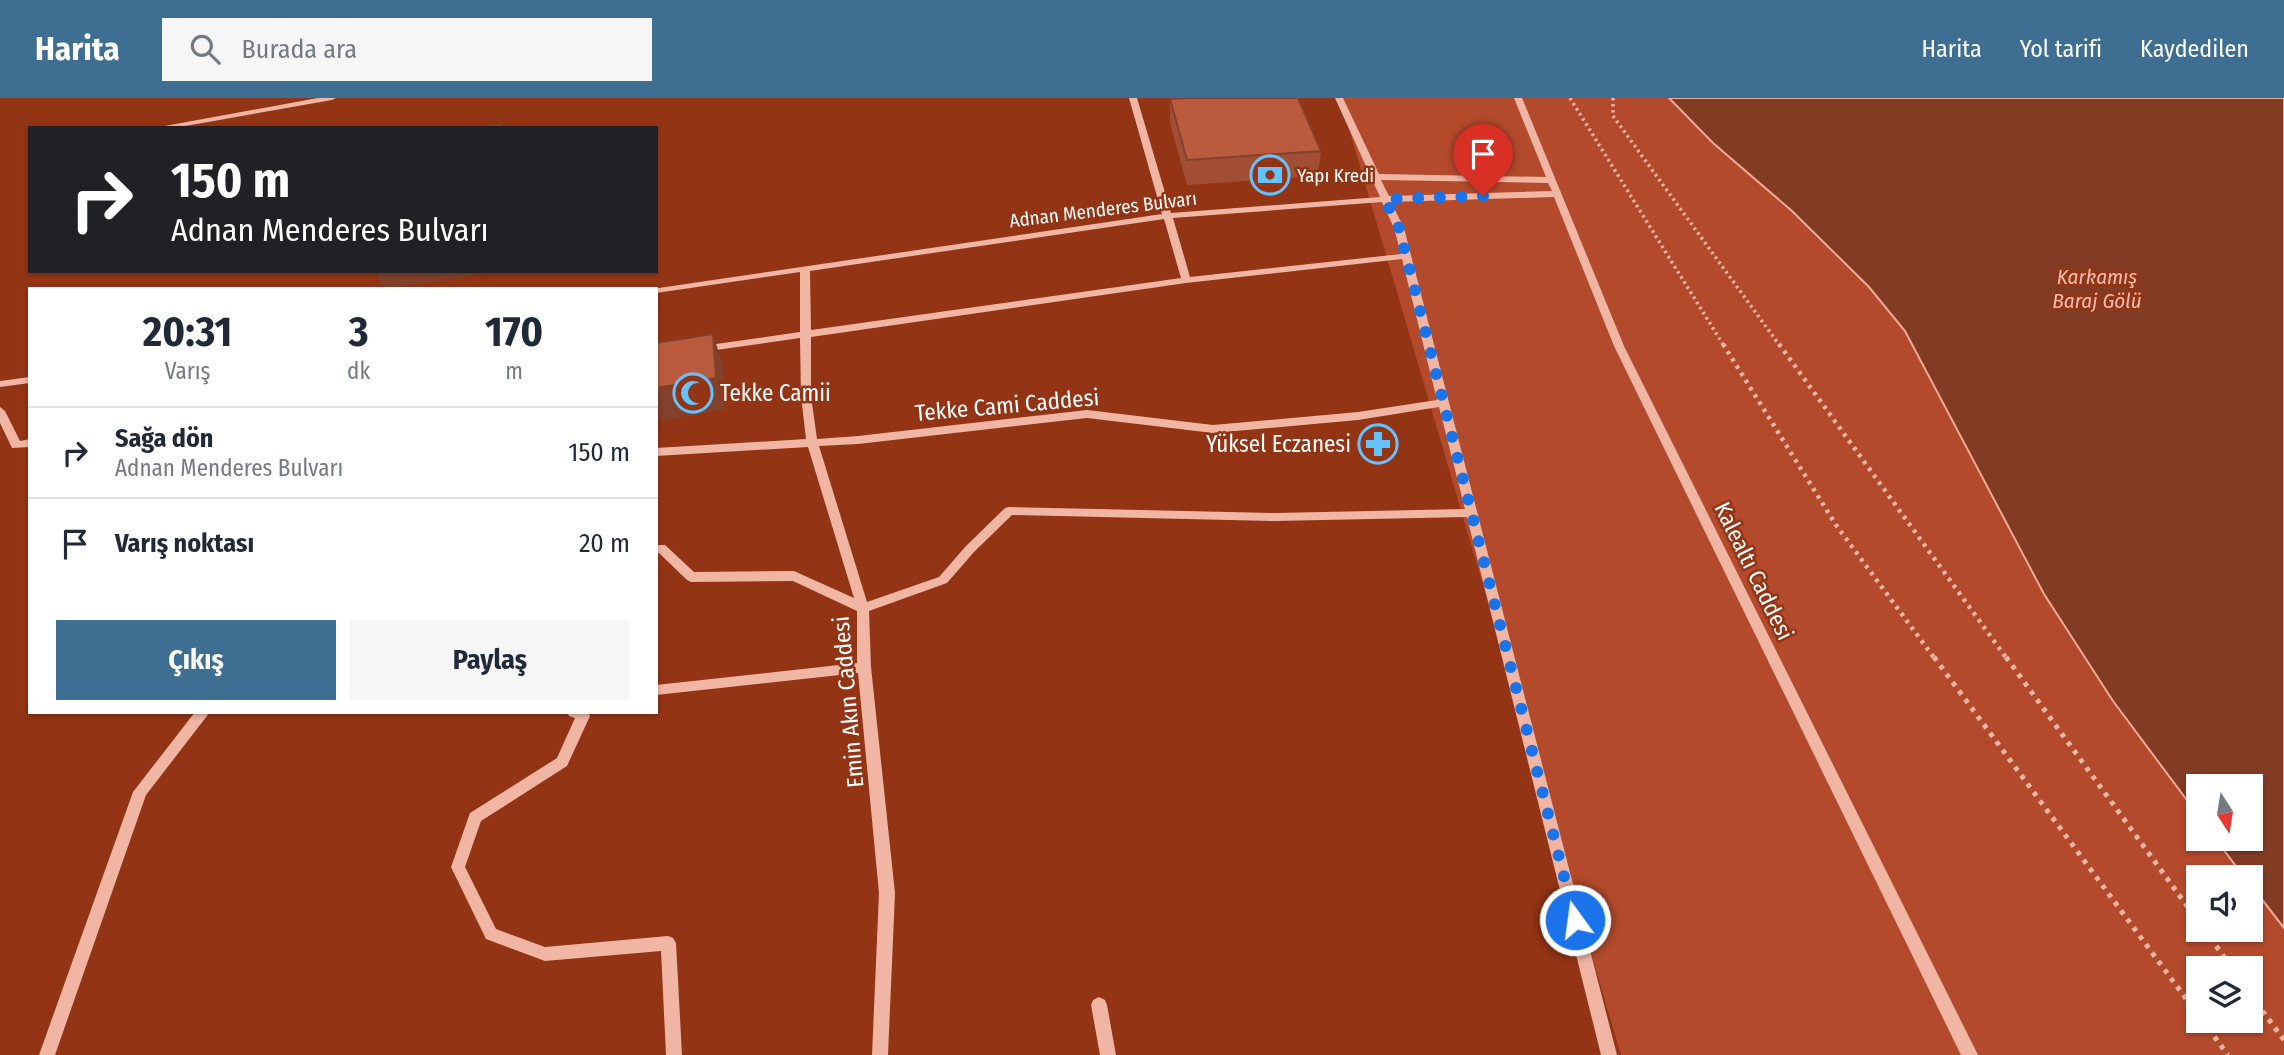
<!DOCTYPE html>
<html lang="tr">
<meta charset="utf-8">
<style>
:root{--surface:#fff;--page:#f6f6f7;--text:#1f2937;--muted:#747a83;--line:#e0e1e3;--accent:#3e6e91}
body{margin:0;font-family:"Fira Sans Condensed",sans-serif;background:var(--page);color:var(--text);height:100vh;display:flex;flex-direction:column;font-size:26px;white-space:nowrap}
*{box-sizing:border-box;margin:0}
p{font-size:23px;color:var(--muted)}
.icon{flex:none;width:38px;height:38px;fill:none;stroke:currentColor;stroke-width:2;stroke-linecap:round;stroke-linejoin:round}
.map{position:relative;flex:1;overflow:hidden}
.sheet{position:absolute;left:28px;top:189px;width:630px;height:427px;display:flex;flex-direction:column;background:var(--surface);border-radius:0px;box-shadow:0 2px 5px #0004}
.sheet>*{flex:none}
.banner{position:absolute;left:28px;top:28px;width:630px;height:147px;border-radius:0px;box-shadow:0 2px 5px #0004;background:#202124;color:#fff;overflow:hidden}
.needle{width:46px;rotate:168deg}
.buttons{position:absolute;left:2186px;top:676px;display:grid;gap:14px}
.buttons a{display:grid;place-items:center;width:77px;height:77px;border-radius:0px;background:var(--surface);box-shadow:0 2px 5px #0004;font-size:35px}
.pin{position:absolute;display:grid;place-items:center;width:60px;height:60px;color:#fff;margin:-72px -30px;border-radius:50% 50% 50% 0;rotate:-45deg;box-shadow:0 0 7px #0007}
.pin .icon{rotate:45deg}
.me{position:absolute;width:77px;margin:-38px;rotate:346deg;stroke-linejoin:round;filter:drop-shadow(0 0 5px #0008)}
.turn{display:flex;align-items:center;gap:24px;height:147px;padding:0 28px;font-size:32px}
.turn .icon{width:91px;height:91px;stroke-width:2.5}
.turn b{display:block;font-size:49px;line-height:60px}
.eta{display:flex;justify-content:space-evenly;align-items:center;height:119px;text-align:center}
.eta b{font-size:42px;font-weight:700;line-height:49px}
.button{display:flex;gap:14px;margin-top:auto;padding:14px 28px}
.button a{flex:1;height:80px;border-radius:0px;background:var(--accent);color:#fff;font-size:28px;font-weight:700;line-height:80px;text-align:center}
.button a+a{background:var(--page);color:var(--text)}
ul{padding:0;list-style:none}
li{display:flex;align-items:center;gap:21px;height:91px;padding:0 28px;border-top:2px solid var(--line)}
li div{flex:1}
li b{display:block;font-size:26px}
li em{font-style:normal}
header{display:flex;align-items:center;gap:42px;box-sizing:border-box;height:98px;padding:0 35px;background:var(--accent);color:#fff}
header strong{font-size:33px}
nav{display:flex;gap:38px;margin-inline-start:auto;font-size:24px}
.search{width:490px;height:63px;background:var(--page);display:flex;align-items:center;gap:18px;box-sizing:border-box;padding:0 24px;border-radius:0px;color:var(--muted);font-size:26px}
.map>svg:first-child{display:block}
.green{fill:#b34a2b;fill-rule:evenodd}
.water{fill:#833c24;stroke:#f4aa96;stroke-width:2}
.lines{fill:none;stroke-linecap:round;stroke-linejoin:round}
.path-far2{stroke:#f1b5a4;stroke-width:3.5;stroke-dasharray:2.5 3.5;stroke-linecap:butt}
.path-far1{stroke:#f1b5a4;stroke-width:4.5;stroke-dasharray:3.5 5;stroke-linecap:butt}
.path{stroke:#f1b5a4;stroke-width:5;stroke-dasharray:4.5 6;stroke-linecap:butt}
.minor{fill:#f1b5a4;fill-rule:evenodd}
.wall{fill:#a14e34}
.shaded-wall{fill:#83402b}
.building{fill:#bb5b3d;stroke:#83402b;stroke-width:2}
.route{stroke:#1a73e8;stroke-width:12;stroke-dasharray:0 21.6}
.labels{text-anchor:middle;stroke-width:5;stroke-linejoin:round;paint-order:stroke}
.far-poi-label{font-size:19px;fill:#fff;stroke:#933415;text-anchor:start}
.far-street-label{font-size:19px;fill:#fff;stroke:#933415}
.far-water-label{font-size:21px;font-style:italic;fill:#f8c0b0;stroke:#933415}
.poi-label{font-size:23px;fill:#fff;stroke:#933415;text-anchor:start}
.street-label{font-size:23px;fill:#fff;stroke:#933415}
</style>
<header>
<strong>Harita</strong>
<div class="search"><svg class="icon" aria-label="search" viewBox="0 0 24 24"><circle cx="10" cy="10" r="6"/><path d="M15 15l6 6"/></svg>Burada ara</div>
<nav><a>Harita</a><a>Yol tarifi</a><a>Kaydedilen</a></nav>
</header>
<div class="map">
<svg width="2284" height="957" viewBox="0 0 2284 957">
<rect width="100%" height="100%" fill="#933415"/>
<path class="green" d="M1340,0H1796L2284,682V957H1621ZM2198,688H2250V740H2198ZM2198,779H2250V831H2198ZM2198,870H2250V922H2198Z"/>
<path class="water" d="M1669,0H2284V830L2251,787L2250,779H2244L2215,740H2250V688H2198V717L2113,603L2044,496L1905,233L1869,189L1792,113L1713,45Z"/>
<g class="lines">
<g class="path-far2">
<path d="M1570,0L1724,248"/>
<path d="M1613,0V18L1780,248"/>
</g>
<g class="path-far1">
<path d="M1723,246L1836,427L1935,561"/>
<path d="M1779,246L2007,561"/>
</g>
<g class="path">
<path d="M1934,559L2198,917"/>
<path d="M2006,559L2198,823"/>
<path d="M2204,831L2232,870"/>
<path d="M2250,896L2284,942"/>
<path d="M2202,922L2228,957"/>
</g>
<g class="minor">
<path d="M318,0H336L332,2L174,30H154Z"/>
<path d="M1129,0H1137L1171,115L1380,99L1335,0H1343L1379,76L1546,79L1514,0H1522L1624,248L1978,957H1961L1614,248L1554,99L1391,104L1404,130L1617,957H1601L1467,419L1275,423L1012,417L974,454L947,485L869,513L871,569L895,795L888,957H872L879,795L858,575L656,597V587L857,565V513L793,483L691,484L687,482L659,455H656V447H665L694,474L794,473L854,500L808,349L656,358V350L806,341L801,298L800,240L702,254L697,251L702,248L800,234V174L656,195V191H652L1162,116ZM1381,82L1548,85L1552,93L1389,98ZM1382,104L1394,130L1401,156L1190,179L1173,120ZM1164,121L1181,180L811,232L810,173ZM1402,161L1437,302L1358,314L1213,327L1087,312L858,338L817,341L811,298V239L1186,185ZM1439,309L1465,411L1275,415L1009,409L1005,410L966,448L939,479L867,504L819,348L858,346L1087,320L1213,335L1358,322Z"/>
<path d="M30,279V285L0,289V283Z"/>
<path d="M0,309L5,313L20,343L30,341V349L12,350L0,325Z"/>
<path d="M195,614H210L146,697L55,957H39L133,694Z"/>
<path d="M567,614H588L590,618L567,668L481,723L465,769L496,831L545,849L668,838L673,840L676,845L682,957H666L661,853L545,863L486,841L451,769L470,715L557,660L575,620L569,618Z"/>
<path d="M1099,899L1105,902L1107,907L1116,957H1100L1091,907L1093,902Z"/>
</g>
</g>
<path class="wall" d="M1170,1L1321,53L1318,78L1187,87L1170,25Z"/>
<g class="shaded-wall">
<path d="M375,173H498V174L385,191Z"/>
<path d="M713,236L723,268L726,311L662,323L656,307V290Z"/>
</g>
<g class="building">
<path d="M1187,0H1298L1321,53L1187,62L1170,1Z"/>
<path d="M502,26L501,30H476Z"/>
<path d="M713,236L716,280L656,290V245Z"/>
</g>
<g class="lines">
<path class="route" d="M1483,98L1385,101L1399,130L1575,822"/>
</g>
<defs>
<g id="bank-ring" transform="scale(2.0125)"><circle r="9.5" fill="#933415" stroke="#64c2ff" stroke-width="1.5"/><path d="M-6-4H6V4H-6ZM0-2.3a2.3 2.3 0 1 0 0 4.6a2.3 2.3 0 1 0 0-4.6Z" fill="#64c2ff"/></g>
<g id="mosque-ring" transform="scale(2.0125)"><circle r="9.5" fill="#933415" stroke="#64c2ff" stroke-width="1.5"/><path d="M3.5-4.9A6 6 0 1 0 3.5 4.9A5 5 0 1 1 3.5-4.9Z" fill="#64c2ff"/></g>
<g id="pharmacy-ring" transform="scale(2.0125)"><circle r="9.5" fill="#933415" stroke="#64c2ff" stroke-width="1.5"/><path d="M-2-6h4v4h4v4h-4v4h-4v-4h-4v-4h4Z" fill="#64c2ff"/></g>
</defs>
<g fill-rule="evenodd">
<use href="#bank-ring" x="1270" y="77"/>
<use href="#mosque-ring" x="693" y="295"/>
<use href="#pharmacy-ring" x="1378" y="346"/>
</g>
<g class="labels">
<g class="far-poi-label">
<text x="1297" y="84">Yapı Kredi</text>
</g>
<g class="far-street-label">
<text transform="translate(1103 111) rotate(-7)" y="7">Adnan Menderes Bulvarı</text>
</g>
<g class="far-water-label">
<text x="2097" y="186">Karkamış<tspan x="2097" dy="24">Baraj Gölü</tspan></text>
</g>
<g class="poi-label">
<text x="720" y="303">Tekke Camii</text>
<text x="1351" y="354" text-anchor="end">Yüksel Eczanesi</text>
</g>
<g class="street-label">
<text transform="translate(1007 307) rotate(-5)" y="8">Tekke Cami Caddesi</text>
<text transform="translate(1754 473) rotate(64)" y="8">Kalealtı Caddesi</text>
<text transform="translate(848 604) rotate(-95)" y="8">Emin Akın Caddesi</text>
</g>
</g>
</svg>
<div class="buttons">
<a><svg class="needle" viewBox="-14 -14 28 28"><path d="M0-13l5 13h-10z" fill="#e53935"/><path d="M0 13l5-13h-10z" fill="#747a83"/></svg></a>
<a><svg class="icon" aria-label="sound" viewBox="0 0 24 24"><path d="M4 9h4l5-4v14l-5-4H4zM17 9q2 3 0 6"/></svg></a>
<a><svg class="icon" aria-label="layers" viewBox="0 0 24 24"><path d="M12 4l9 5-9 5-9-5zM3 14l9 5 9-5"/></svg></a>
</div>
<div class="pin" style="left:1483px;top:98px;background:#d93025"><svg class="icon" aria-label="arrive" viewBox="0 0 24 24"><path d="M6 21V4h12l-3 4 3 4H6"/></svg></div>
<svg class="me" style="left:1575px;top:822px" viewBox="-20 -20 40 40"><circle r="17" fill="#1a73e8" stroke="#fff" stroke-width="3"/><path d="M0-11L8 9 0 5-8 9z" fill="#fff"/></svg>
<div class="banner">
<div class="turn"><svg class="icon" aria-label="right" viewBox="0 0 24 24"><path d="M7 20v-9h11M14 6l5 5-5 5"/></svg><div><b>150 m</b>Adnan Menderes Bulvarı</div></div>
</div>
<section class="sheet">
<div class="eta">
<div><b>20:31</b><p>Varış</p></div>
<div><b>3</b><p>dk</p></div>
<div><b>170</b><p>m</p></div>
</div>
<ul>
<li><svg class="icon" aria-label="right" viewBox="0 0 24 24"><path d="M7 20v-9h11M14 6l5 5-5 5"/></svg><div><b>Sağa dön</b><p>Adnan Menderes Bulvarı</p></div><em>150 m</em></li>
<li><svg class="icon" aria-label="arrive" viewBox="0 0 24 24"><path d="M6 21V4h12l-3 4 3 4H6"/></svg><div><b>Varış noktası</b></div><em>20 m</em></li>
</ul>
<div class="button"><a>Çıkış</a><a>Paylaş</a></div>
</section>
</div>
